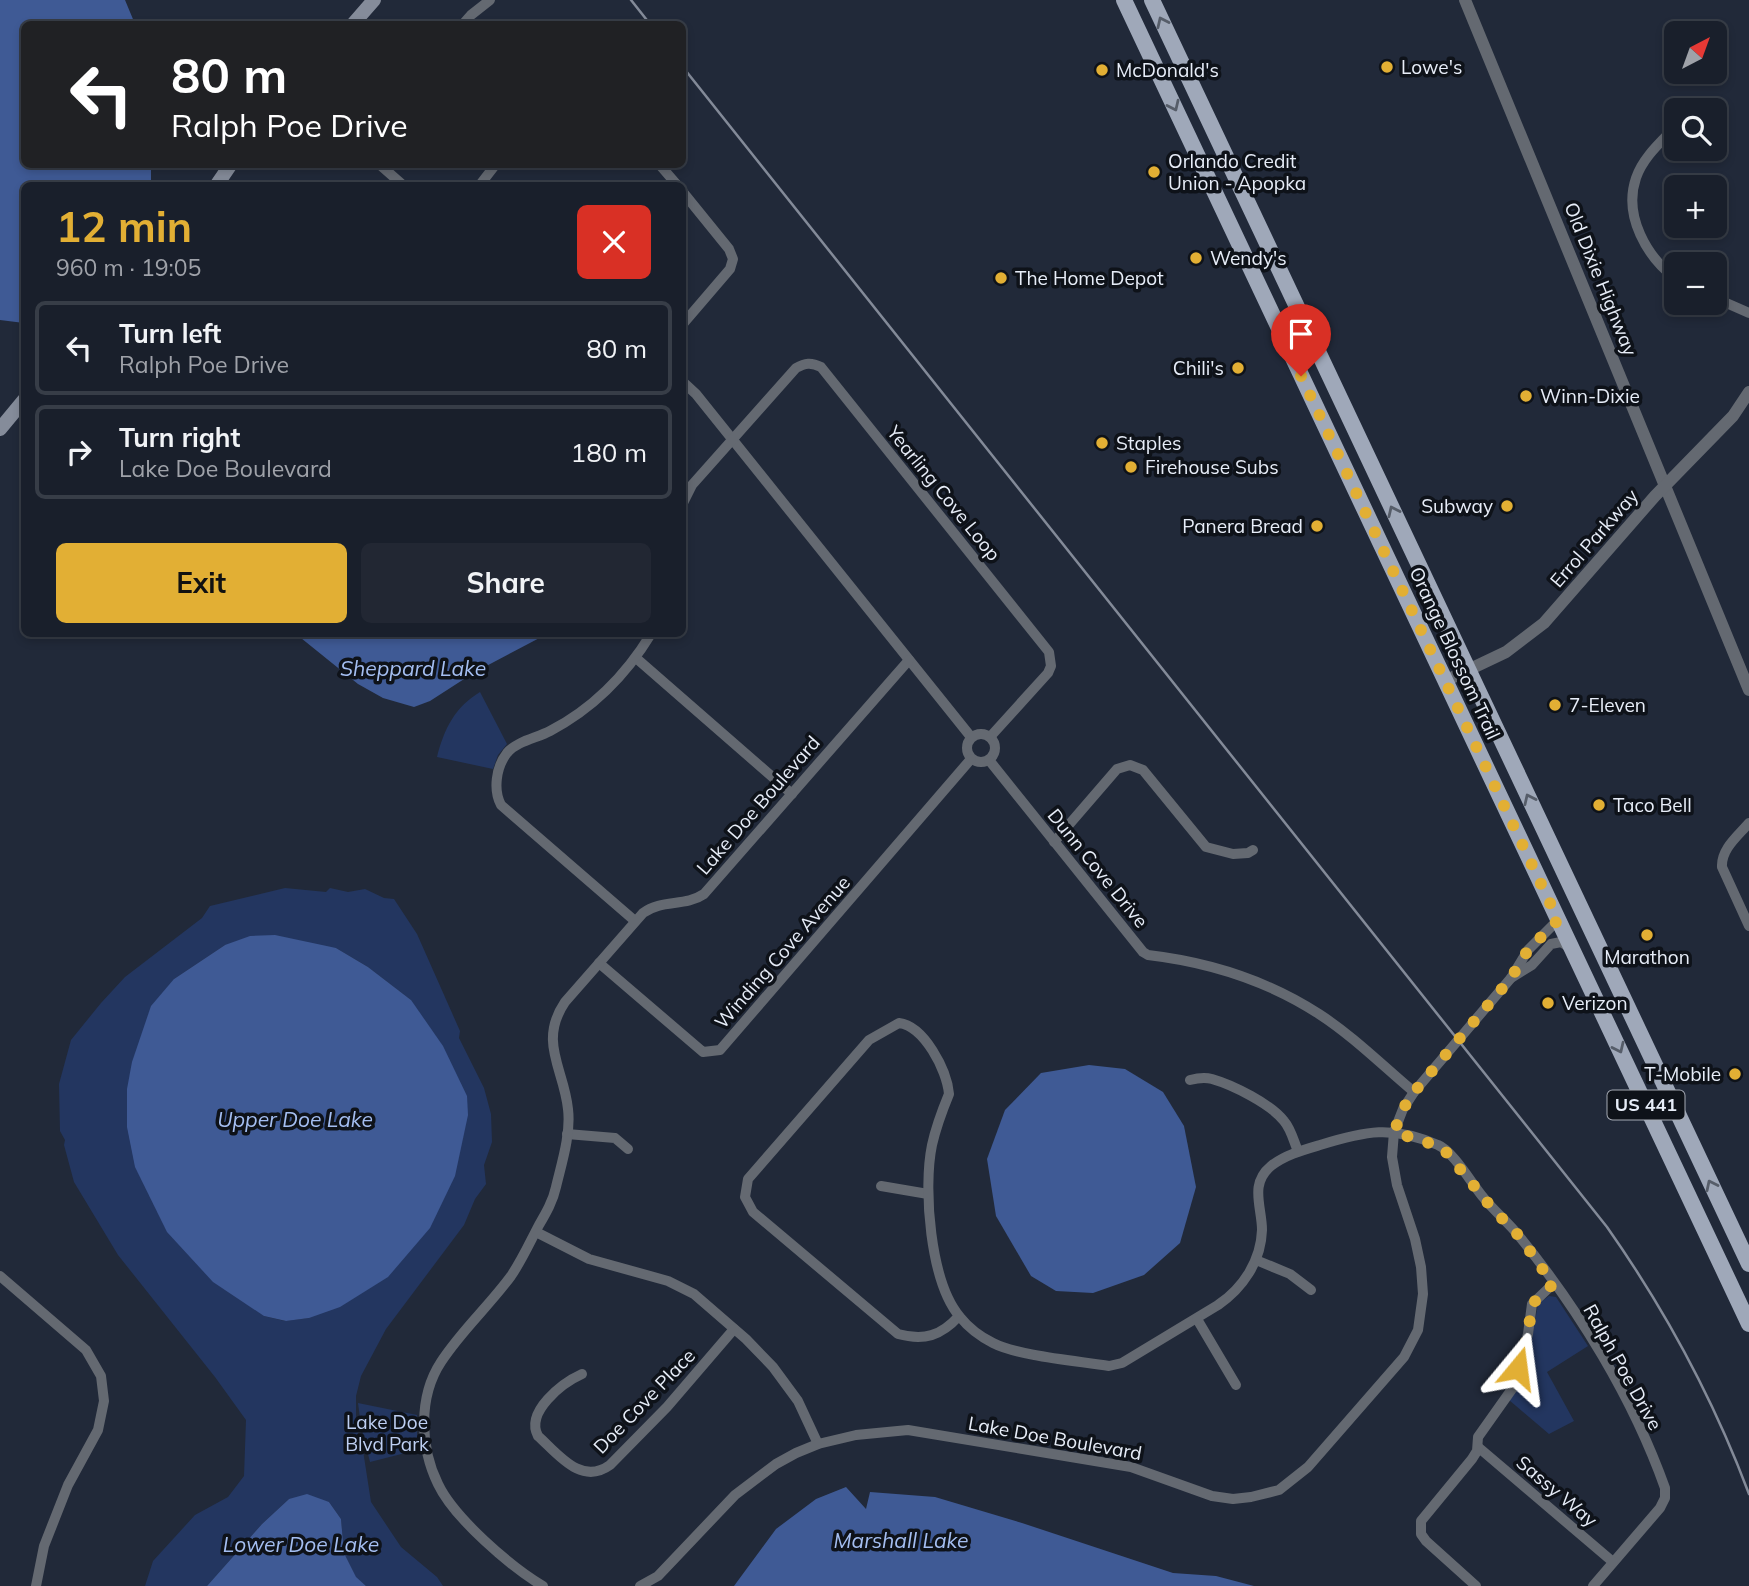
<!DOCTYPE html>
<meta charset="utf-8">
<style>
:root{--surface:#191f2b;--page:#222733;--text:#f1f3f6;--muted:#9fa2a9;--line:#373d47;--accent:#e2af34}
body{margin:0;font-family:Mulish,sans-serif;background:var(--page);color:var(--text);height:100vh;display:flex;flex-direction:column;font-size:26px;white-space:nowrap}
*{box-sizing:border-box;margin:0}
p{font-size:23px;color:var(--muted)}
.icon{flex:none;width:38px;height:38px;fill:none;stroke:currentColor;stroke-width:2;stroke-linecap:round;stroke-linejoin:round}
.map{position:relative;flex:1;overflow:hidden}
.details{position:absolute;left:21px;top:182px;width:665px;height:455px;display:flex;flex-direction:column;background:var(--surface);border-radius:10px;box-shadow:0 4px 10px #0003,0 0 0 2px var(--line)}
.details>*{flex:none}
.hud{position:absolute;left:21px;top:21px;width:665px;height:147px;border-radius:10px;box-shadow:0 4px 10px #0003,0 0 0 2px var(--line);background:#202124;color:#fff;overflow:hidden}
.needle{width:46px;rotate:41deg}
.fabs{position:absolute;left:1664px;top:21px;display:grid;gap:14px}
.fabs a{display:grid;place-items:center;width:63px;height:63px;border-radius:10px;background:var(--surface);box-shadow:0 4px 10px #0003,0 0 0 2px var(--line);font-size:35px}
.pin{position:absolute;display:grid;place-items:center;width:60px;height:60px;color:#fff;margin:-72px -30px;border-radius:50% 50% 50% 0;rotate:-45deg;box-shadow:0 0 7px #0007}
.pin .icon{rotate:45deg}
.me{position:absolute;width:77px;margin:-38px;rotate:16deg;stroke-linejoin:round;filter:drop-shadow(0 0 5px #0008)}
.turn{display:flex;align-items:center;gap:24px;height:147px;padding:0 35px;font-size:32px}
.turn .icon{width:91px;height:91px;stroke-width:2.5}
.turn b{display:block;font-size:49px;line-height:60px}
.round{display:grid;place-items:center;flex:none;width:74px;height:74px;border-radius:10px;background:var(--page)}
.summary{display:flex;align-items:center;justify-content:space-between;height:119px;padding:0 35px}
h1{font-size:42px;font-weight:700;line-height:52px;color:var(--accent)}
.primary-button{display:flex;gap:14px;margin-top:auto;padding:14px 35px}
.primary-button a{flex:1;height:80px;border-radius:10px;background:var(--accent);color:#111;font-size:28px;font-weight:700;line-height:80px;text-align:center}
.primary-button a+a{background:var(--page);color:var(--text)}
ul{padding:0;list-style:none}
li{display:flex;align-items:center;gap:21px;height:94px;margin:0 14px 10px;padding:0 21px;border:4px solid var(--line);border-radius:10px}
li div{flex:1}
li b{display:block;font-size:26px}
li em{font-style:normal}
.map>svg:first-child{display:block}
.green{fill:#233660;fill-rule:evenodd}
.water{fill:#3f5a95}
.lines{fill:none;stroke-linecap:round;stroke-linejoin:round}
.minor{stroke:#646971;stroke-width:10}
.tertiary{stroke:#646971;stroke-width:12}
.secondary{stroke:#858c9a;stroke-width:14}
.primary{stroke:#9fa8b9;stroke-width:16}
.rail{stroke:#838a98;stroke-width:2.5}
.oneway{stroke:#565d69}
.route{stroke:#e2af34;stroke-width:12;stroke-dasharray:0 21.6}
.poi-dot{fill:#e2af34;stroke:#0e1219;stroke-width:2.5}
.labels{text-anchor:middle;stroke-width:7;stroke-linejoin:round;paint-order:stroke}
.shield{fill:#0e1219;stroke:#a6abb5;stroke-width:2}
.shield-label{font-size:18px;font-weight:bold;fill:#e7edf8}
.poi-label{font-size:19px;fill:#e7edf8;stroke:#0e1219;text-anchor:start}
.street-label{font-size:19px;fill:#e7edf8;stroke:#0e1219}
.park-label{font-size:19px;fill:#becff2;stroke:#0e1219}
.water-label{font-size:21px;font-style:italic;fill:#a4bef1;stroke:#0e1219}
</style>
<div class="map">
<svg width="1749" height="1586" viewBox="0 0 1749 1586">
<rect width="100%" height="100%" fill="#212939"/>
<g class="green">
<path d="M480,692L507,744L498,755L493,769L437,757C444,729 455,707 480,692Z"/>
<path d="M285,888L326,892L330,888L348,892L365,889L384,898L394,899L417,934L460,1031L459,1038L484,1088L491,1114L492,1142L484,1165L486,1184L475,1199L464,1225L386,1329L361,1376L356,1396V1428L362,1444L371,1502L401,1547L437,1577L443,1586H366L356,1578L344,1553L341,1519L329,1502L289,1499L262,1524L207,1586H145L153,1561L195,1515L228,1497L244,1476L246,1420L215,1377L118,1255L74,1182L64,1145L65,1140L60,1131L59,1084L71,1040L101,1003L125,977L202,918L210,906ZM225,945L336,948L368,967L411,1000L309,1318L285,1321L264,1316L174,979Z"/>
<path d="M1549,1296L1556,1297L1588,1346L1547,1372L1574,1421L1549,1434L1509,1400L1520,1379L1530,1350L1538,1304Z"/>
<path d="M358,1403L417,1415V1434L421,1449L370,1462L361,1426Z"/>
</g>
<g class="water">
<path d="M0,0H125L135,24H24V164L151,165V185L24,186V323L0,320Z"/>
<path d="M296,634H547L475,672L430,701L414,707L383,698L358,684Z"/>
<path d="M275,935L336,948L368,967L411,1000L443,1046L467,1096L468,1115L455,1176L430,1228L388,1277L340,1307L309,1318L286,1321L264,1316L213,1282L167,1232L135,1167L127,1127V1089L132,1062L151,1006L174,979L225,945L250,936Z"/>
<path d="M1089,1065L1125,1069L1163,1092L1184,1126L1196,1187L1180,1243L1144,1275L1093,1293L1056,1291L1031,1276L996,1216L987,1159L1005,1110L1041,1073Z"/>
<path d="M846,1487L866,1509L870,1492L935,1497L1022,1523L1173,1573L1216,1576L1254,1586H734L776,1529L816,1499Z"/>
<path d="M307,1494L329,1502L341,1519L344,1553L356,1577L366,1586H207L262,1524L289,1499Z"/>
</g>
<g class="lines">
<g class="minor">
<path d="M463,24L471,15L490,0"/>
<path d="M1676,126C1662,141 1643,157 1636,178C1623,216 1647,257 1676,279"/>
<path d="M379,164L404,186"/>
<path d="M659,164L678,186"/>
<path d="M479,186L496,164"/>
<path d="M682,191L729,249L733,259L730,269L682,325"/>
<path d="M1715,298L1749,313"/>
<path d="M682,381L696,394L971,737"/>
<path d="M682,505L692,485L796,368C805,363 811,362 821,367L1049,652L1051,666L1048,673L990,737"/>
<path d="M636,658L792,794"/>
<circle cx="981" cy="748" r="14"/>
<path d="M989,760L1143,952L1148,955C1208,962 1268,981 1319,1014C1353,1036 1383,1066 1414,1092"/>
<path d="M1749,823C1738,836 1721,849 1722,867L1749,926"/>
<path d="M1054,842L1117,769L1130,765L1143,770L1206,847L1233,854L1248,853L1253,850"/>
<path d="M635,921L501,805C493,790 496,767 507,753C517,741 537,738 550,731C594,708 626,675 651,634"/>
<path d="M599,963L703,1052L720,1050L971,759"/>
<path d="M1511,978L1528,950L1558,920"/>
<path d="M1190,1080C1198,1078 1204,1077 1212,1079C1233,1085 1271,1104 1284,1121C1291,1129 1294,1142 1298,1151"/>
<path d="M567,1134L615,1138L628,1149"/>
<path d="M881,1186L928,1194"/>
<path d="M536,1232L589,1259L668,1281L694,1294L746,1339L773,1367L798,1401L818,1444"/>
<path d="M1256,1260L1290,1274L1311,1290"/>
<path d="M0,1276L86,1350L101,1376L104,1401L98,1430L68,1485L44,1546L36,1586"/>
<path d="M959,1316C941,1336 924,1341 898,1334L753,1212L745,1197L748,1179L869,1040L899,1023C924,1026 947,1070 949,1094C942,1111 936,1127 932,1145C923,1188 930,1282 960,1317C968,1327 981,1337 993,1343C1018,1356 1079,1361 1109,1366L1122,1363L1218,1305C1243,1288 1261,1261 1262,1230C1262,1207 1249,1184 1271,1166C1285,1155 1303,1150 1320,1145C1365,1131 1392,1125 1438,1145C1453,1151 1472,1184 1483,1197C1494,1211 1508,1222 1519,1236C1579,1310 1633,1398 1665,1488V1498L1660,1508L1593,1586"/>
<path d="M1197,1319L1236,1385"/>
<path d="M582,1374C562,1383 525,1412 538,1436C558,1454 581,1486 610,1465L667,1407L734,1329"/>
<path d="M1478,1447L1613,1562"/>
<path d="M543,1586C511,1567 454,1518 438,1484C420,1447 418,1397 441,1362C461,1331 489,1306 511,1276C522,1260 530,1242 539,1225C546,1213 553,1201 556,1187C562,1162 571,1134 568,1109C564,1069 538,1042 565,1002L643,913C662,899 685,907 704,894L909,660"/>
<path d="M640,1586L658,1576L735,1495L776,1464L796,1453L818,1444L856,1435L908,1430L1131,1467L1212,1496L1233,1499L1251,1497L1279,1490L1308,1467L1404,1357L1418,1330L1423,1294L1421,1267L1415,1239L1397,1185L1392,1157L1394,1132L1403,1109L1414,1092L1511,978L1532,965L1551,944L1561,942L1569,947"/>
<path d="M1476,1586L1426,1541L1421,1534V1521L1472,1459L1477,1451L1478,1437L1512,1389L1528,1334L1532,1304L1553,1284"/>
</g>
<g class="tertiary">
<path d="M1465,0L1749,690"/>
<path d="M1445,681L1506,652L1544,623L1655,496L1733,416L1749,392"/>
</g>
<g class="secondary">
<path d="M353,24L374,0"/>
<path d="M216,186L231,164"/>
<path d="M0,429L24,400"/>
</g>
<g class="primary">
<path d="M1124,0L1749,1324"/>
<path d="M1152,0L1749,1264"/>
</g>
<g class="rail">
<path d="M631,0L650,24"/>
<path d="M682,66L1607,1227C1666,1311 1713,1398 1749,1494"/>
</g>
</g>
<defs><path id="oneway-chevron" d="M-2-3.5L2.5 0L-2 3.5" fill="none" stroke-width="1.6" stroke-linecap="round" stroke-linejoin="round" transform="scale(1.75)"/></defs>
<g class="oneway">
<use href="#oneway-chevron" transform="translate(1162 22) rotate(-115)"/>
<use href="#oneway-chevron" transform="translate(1174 106) rotate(65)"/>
<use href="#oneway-chevron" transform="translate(1393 511) rotate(-115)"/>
<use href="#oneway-chevron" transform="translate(1529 799) rotate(-115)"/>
<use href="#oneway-chevron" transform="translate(1619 1048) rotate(65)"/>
<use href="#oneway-chevron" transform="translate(1711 1185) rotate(-116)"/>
</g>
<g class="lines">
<path class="route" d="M1301,376L1558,920L1528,950L1511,978L1414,1092L1403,1109L1394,1132L1442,1147L1492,1208L1520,1237L1553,1284L1532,1304L1528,1334L1518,1368"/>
</g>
<g class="poi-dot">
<circle cx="1387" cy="67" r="7"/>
<circle cx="1102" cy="70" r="7"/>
<circle cx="1154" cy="172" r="7"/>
<circle cx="1196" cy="258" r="7"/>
<circle cx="1001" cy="278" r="7"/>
<circle cx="1238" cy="368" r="7"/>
<circle cx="1526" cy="396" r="7"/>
<circle cx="1102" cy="443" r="7"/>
<circle cx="1131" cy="467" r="7"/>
<circle cx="1507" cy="506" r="7"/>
<circle cx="1317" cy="526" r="7"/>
<circle cx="1555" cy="705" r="7"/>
<circle cx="1599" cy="805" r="7"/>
<circle cx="1647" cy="935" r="7"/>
<circle cx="1548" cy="1003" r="7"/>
<circle cx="1735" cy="1074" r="7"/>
</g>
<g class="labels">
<rect class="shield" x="1607.5" y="1090.5" width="77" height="29" rx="5"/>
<g class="shield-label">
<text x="1646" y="1111">US 441</text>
</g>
<g class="poi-label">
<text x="1401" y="74">Lowe's</text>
<text x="1116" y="77">McDonald's</text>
<text x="1168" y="168">Orlando Credit<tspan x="1168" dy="22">Union - Apopka</tspan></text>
<text x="1210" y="265">Wendy's</text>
<text x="1015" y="285">The Home Depot</text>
<text x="1224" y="375" text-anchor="end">Chili's</text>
<text x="1540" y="403">Winn-Dixie</text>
<text x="1116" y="450">Staples</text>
<text x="1145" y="474">Firehouse Subs</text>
<text x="1493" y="513" text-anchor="end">Subway</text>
<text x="1303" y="533" text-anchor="end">Panera Bread</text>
<text x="1569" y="712">7-Eleven</text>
<text x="1613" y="812">Taco Bell</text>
<text x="1647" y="964" text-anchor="middle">Marathon</text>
<text x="1562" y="1010">Verizon</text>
<text x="1721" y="1081" text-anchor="end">T-Mobile</text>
</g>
<g class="street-label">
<text transform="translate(1601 279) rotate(68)" y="7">Old Dixie Highway</text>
<text transform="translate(944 493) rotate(51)" y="7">Yearling Cove Loop</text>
<text transform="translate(1594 538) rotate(-49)" y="7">Errol Parkway</text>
<text transform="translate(1455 653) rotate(65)" y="7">Orange Blossom Trail</text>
<text transform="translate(758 805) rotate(-49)" y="7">Lake Doe Boulevard</text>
<text transform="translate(1098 868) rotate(51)" y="7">Dunn Cove Drive</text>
<text transform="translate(782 952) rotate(-49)" y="7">Winding Cove Avenue</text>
<text transform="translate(1623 1367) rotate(61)" y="7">Ralph Poe Drive</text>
<text transform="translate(644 1401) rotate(-46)" y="7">Doe Cove Place</text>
<text transform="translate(1055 1438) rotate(10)" y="7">Lake Doe Boulevard</text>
<text transform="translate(1557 1491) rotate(40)" y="7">Sassy Way</text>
</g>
<g class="park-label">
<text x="387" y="1429">Lake Doe<tspan x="387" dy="22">Blvd Park</tspan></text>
</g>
<g class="water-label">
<text x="413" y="676">Sheppard Lake</text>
<text x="295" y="1127">Upper Doe Lake</text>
<text x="901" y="1548">Marshall Lake</text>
<text x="301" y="1552">Lower Doe Lake</text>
</g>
</g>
</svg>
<div class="fabs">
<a><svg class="needle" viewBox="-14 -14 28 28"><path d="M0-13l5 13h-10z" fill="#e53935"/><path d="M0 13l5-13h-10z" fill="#9fa2a9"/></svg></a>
<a><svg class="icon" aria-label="search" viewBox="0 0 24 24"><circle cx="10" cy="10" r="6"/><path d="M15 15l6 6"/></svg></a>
<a>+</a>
<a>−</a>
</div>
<div class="pin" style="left:1301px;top:376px;background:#d93025"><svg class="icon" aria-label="arrive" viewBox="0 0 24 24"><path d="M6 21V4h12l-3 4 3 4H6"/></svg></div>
<svg class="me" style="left:1518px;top:1368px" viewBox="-20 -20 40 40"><path d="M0-17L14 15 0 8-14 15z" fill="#e2af34" stroke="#fff" stroke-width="4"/></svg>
<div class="hud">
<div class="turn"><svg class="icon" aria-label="left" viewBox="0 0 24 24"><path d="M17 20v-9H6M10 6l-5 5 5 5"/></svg><div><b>80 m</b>Ralph Poe Drive</div></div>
</div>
<section class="details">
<div class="summary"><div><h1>12 min</h1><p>960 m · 19:05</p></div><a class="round" style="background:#d93025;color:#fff"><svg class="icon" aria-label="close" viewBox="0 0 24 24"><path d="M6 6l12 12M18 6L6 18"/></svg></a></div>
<ul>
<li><svg class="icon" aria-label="left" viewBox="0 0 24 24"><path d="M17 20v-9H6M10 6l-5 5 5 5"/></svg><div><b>Turn left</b><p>Ralph Poe Drive</p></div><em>80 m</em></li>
<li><svg class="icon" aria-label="right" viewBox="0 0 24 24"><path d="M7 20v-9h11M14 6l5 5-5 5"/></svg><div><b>Turn right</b><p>Lake Doe Boulevard</p></div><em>180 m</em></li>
</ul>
<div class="primary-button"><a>Exit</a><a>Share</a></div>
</section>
</div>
